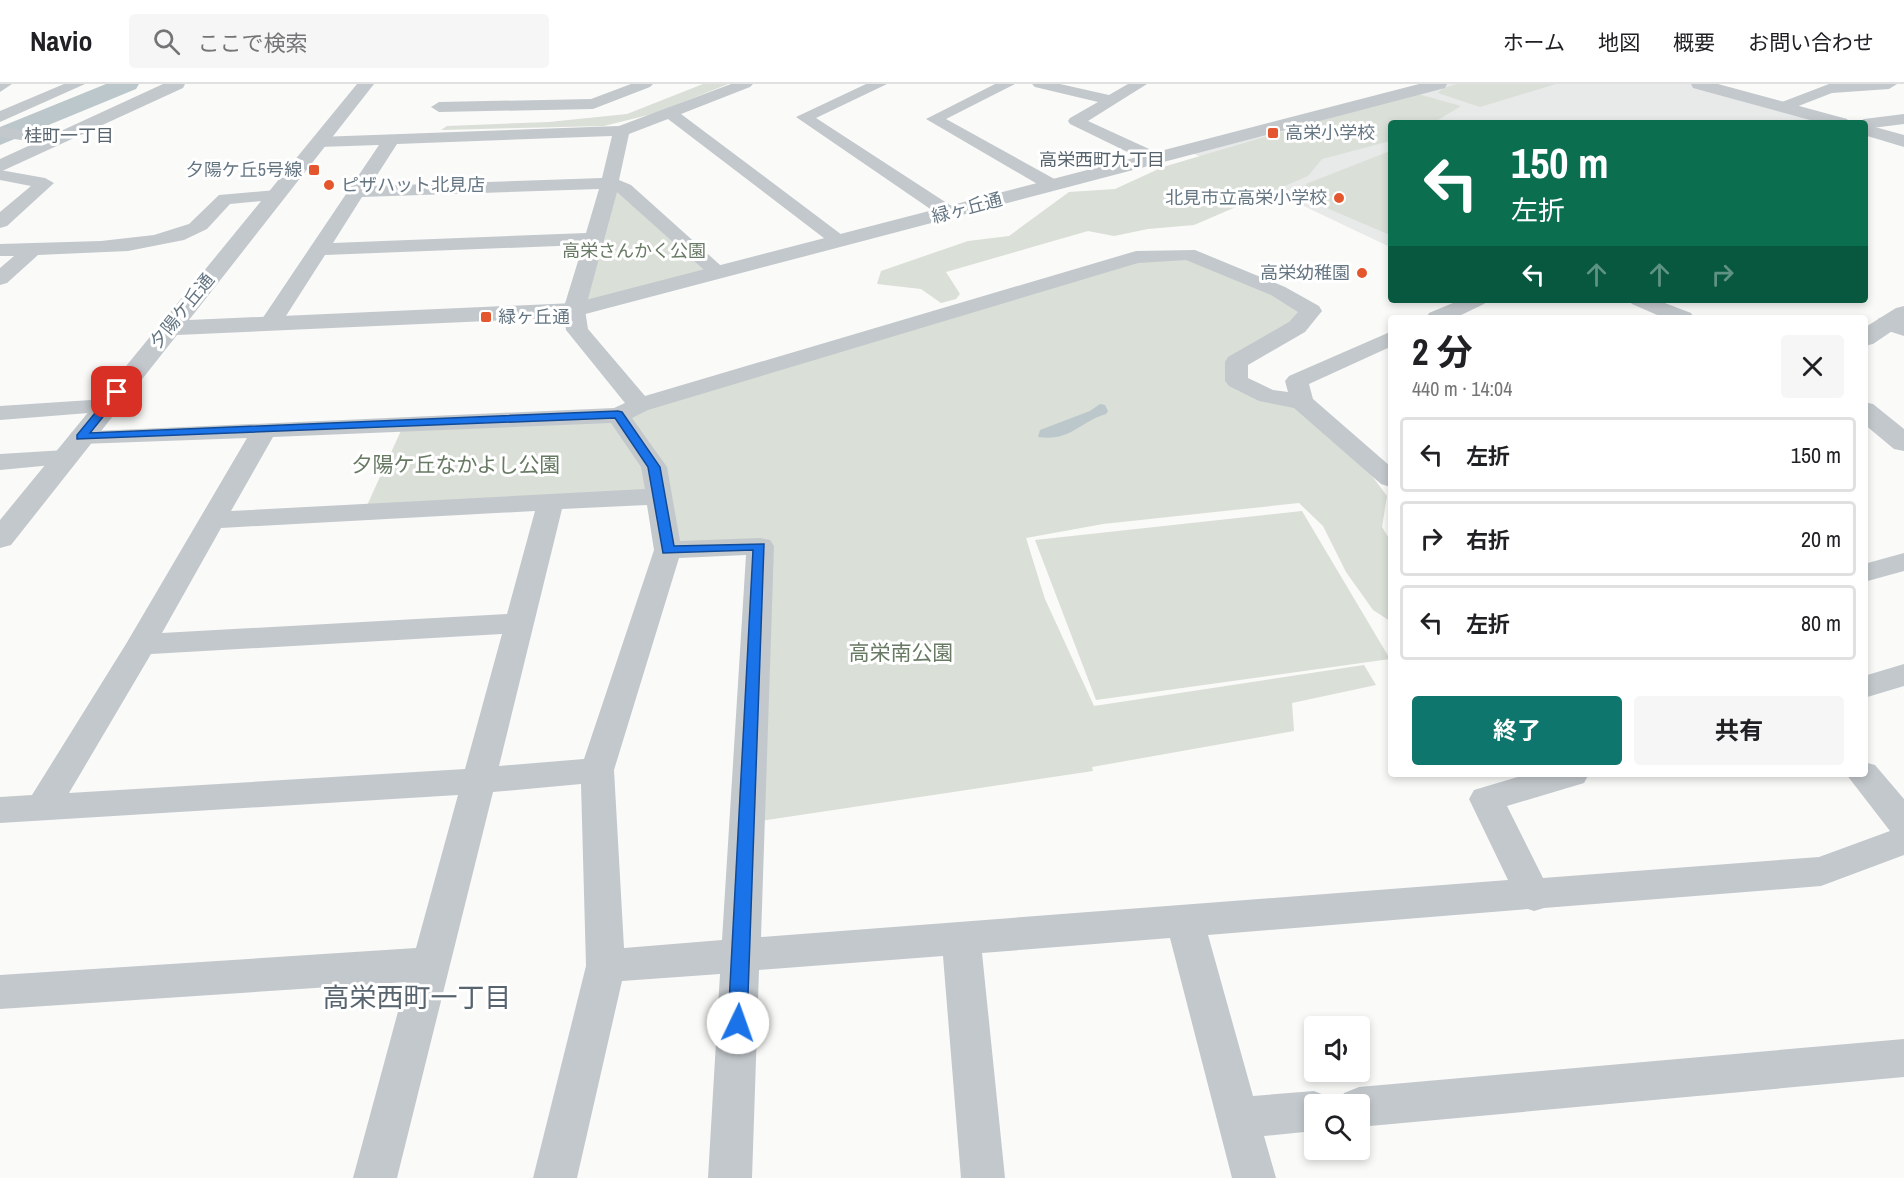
<!DOCTYPE html>
<html lang="ja">
<meta charset="utf-8">
<style>
:root{--surface:#fff;--page:#f6f6f6;--text:#202124;--muted:#757577;--line:#e0e0e0;--accent:#0f766e}
body{margin:0;font-family:"Archivo Narrow","Noto Sans JP",sans-serif;background:var(--page);color:var(--text);height:100vh;display:flex;flex-direction:column;font-size:22px;white-space:nowrap}
*{box-sizing:border-box;margin:0}
p{font-size:20px;color:var(--muted)}
.icon{flex:none;width:33px;height:33px;fill:none;stroke:currentColor;stroke-width:2;stroke-linecap:round;stroke-linejoin:round}
.map{position:relative;flex:1;overflow:hidden}
.drawer{position:absolute;left:1388px;top:231px;width:480px;height:462px;display:flex;flex-direction:column;background:var(--surface);border-radius:6px;box-shadow:0 3px 9px #0003}
.drawer>*{flex:none}
.hud{position:absolute;left:1388px;top:36px;width:480px;height:183px;border-radius:6px;box-shadow:0 3px 9px #0003;background:#0b6e4f;color:#fff;overflow:hidden}
.tools{position:absolute;left:1304px;top:932px;display:grid;gap:12px}
.tools a{display:grid;place-items:center;width:66px;height:66px;border-radius:6px;background:var(--surface);box-shadow:0 3px 9px #0003;font-size:30px}
.pin{position:absolute;display:grid;place-items:center;width:51px;height:51px;color:#fff;margin:-26px;border-radius:12px;box-shadow:0 3px 9px #0006}
.me{position:absolute;width:66px;margin:-33px;rotate:3deg;stroke-linejoin:round;filter:drop-shadow(0 0 4px #0008)}
.turn{display:flex;align-items:center;gap:21px;height:126px;padding:0 24px;font-size:27px}
.turn .icon{width:78px;height:78px;stroke-width:2.5}
.turn b{display:block;font-size:42px;line-height:51px}
.lanes{display:flex;align-items:center;height:57px;padding:0 24px;background:#0003;justify-content:center;gap:30px;direction:ltr}
.lanes .off{opacity:.35}
.round{display:grid;place-items:center;flex:none;width:63px;height:63px;border-radius:6px;background:var(--page)}
.summary{display:flex;align-items:center;justify-content:space-between;height:102px;padding:0 24px}
h1{font-size:36px;font-weight:700;line-height:45px}
.primary-button{display:flex;gap:12px;margin-top:auto;padding:12px 24px}
.primary-button a{flex:1;height:69px;border-radius:6px;background:var(--accent);color:#fff;font-size:24px;font-weight:700;line-height:69px;text-align:center}
.primary-button a+a{background:var(--page);color:var(--text)}
ul{padding:0;list-style:none}
li{display:flex;align-items:center;gap:18px;height:75px;margin:0 12px 9px;padding:0 12px;border:3px solid var(--line);border-radius:6px}
li div{flex:1}
li b{display:block;font-size:22px}
li em{font-style:normal}
header{display:flex;align-items:center;gap:36px;box-sizing:border-box;height:84px;padding:0 30px;background:var(--surface);border-bottom:2px solid var(--line)}
header strong{font-size:28px}
nav{display:flex;gap:33px;margin-inline-start:auto;font-size:21px}
.search{width:420px;height:54px;background:var(--page);display:flex;align-items:center;gap:15px;box-sizing:border-box;padding:0 21px;border-radius:6px;color:var(--muted);font-size:22px}
.map>svg:first-child{display:block}
.built{fill:#e8e9e9}
.green{fill:#dadfd7}
.water{fill:#bbc7cb}
.lines{fill:none;stroke-linecap:round;stroke-linejoin:round}
.river{fill:#bbc7cb;fill-rule:evenodd}
.minor{fill:#c3c8cc;fill-rule:evenodd}
.tertiary{fill:#c3c8cc;fill-rule:evenodd}
.route{fill:#1a73e8;stroke:#114b97;stroke-width:1.5}
.poi-dot{fill:#e4572e;stroke:#fff;stroke-width:2}
.labels{text-anchor:middle;stroke-width:6;stroke-linejoin:round;paint-order:stroke}
.far-poi-label{font-size:18px;fill:#657683;stroke:#fff;text-anchor:start}
.far-neighbourhood-label{font-size:18px;fill:#57646e;stroke:#fff}
.far-street-label{font-size:18px;fill:#657683;stroke:#fff}
.far-park-label{font-size:18px;fill:#687a64;stroke:#fff}
.park-label{font-size:21px;fill:#687a64;stroke:#fff}
.near-neighbourhood-label{font-size:27px;fill:#57646e;stroke:#fff}
</style>
<header>
<strong>Navio</strong>
<div class="search"><svg class="icon" aria-label="search" viewBox="0 0 24 24"><circle cx="10" cy="10" r="6"/><path d="M15 15l6 6"/></svg>ここで検索</div>
<nav><a>ホーム</a><a>地図</a><a>概要</a><a>お問い合わせ</a></nav>
</header>
<div class="map">
<svg width="1904" height="1094" viewBox="0 0 1904 1094">
<rect width="100%" height="100%" fill="#fafaf8"/>
<path class="built" d="M1439,0H1699L1841,39H1390V163L1186,66Z"/>
<g class="green">
<path d="M703,0H728L656,29L604,42L441,46L447,42L549,38L627,30Z"/>
<path d="M1457,0H1556L1480,23L1438,9L1443,4Z"/>
<path d="M1414,9L1461,22L1433,39H1390V57L1322,75L1308,92L1194,141L1148,145L1114,152L1088,147L946,188L960,210L956,215L941,219L921,205L877,200L881,187L968,157L1009,152L1069,108L1115,105L1163,83Z"/>
<path d="M1390,67V151L1308,116L1306,100Z"/>
<path d="M610,99L719,189L574,226Z"/>
<path d="M1188,170L1311,227L1236,277L1237,296L1302,318L1366,384L1387,412L1382,443L1390,456V537L1373,526L1346,488L1323,442L1299,419L1103,440L1026,454L1045,515L1094,622L1364,581L1376,601L1292,619L1294,647L1092,683L1093,687L747,739L760,462L668,466L660,412L364,428L404,340L618,331L1136,173Z"/>
<path d="M1302,427L1390,575L1096,616L1035,456Z"/>
</g>
<path class="water" d="M1100,320L1105,321L1108,327L1106,330C1079,338 1070,358 1038,353L1040,346L1090,327Z"/>
<g class="lines">
<path class="river" d="M106,0H139L136,5L0,61V43Z"/>
<g class="minor">
<path d="M0,0H12L0,8Z"/>
<path d="M64,0H85L0,38V27Z"/>
<path d="M631,0H653L650,3L593,25L439,28L431,23L439,18L591,15Z"/>
<path d="M731,0H753L750,3L681,30L850,157L847,161H833L668,35L629,50L619,96L631,101L729,189L726,193H712L617,108L585,226L588,245L645,312L1136,167L1195,166L1285,203L1319,222L1322,227L1305,248L1248,281V294L1273,306L1288,308L1285,297L1289,292L1390,248V263L1309,300L1313,315L1390,382V403L1381,400L1294,324L1259,317L1229,302L1225,297V278L1228,273L1289,238L1298,228L1271,211L1186,176L1138,179L648,326L632,334L667,383L680,457L760,454L770,456L774,462L761,853L1508,796L1469,715L1474,706L1528,690H1589L1584,699L1507,722L1543,794L1819,773L1890,747L1846,690H1864V678L1875,681L1904,715V771L1821,802L1544,824L1534,827L1528,825L1208,851L1253,1012L1314,1007L1329,1013L1332,1020H1314V1047L1264,1052L1276,1094H1232L1170,854L982,869L1005,1094H961L943,872L759,886L752,1094H708L720,890L622,897L577,1094H533L586,882L581,700L493,708L397,1094H353L406,898L0,925V891L416,864L458,711L0,739V713L32,711L126,560L247,354L81,360L72,358L69,353L72,348L614,324L625,319L566,246L563,226L583,161L325,171L277,246H261L258,241L379,61L319,63L311,58L319,53L619,42ZM612,52L602,94L370,102L397,60ZM599,105L586,149L333,159L362,113ZM611,339L641,383L645,405L231,427L273,353ZM647,421L654,466L584,675L499,682L562,425ZM535,427L507,530L162,549L221,444ZM746,471L722,856L624,864L614,686L679,474ZM502,550L465,685L69,709L151,570Z"/>
<path d="M866,0H887L816,34L956,125L958,129L956,133H942L796,33Z"/>
<path d="M995,0H1015L946,35L1058,97L1061,101L1058,105H1046L926,35Z"/>
<path d="M1032,0H1060L1109,11L1128,0H1147L1088,37L1160,70L1163,74L1160,78H1148L1070,40L1068,37L1070,34L1098,18L1035,3Z"/>
<path d="M1829,0H1897L1889,5L1832,9L1783,28L1775,23L1777,20Z"/>
<path d="M1904,30V40L1864,45V39H1857L1864,35Z"/>
<path d="M0,43L57,51L65,56L57,61L0,53Z"/>
<path d="M0,86L45,94L54,99L7,142L0,144V128L31,102L0,96Z"/>
<path d="M276,106L285,111L282,115L230,120L207,145L184,156L128,167L38,171L7,199L0,201V184L14,172H0V160L101,157L154,151L189,140L219,111Z"/>
<path d="M1460,216H1488L1484,220L1455,234H1426L1429,229Z"/>
<path d="M1628,216H1657L1691,229L1694,234H1664L1632,220Z"/>
<path d="M1887,233L1904,238V252L1879,244L1876,239L1879,234Z"/>
<path d="M106,315L114,317L118,322L114,327L0,336V322Z"/>
<path d="M65,366L74,369L78,374L74,379L0,386V370Z"/>
<path d="M1904,469V487L1864,498V480Z"/>
<path d="M1904,580V602L1864,614V592Z"/>
<path d="M1904,955V993L1359,1043V1020H1339L1344,1009L1359,1003Z"/>
</g>
<g class="tertiary">
<path d="M163,0H185L183,4L0,88V75Z"/>
<path d="M357,0H374L189,236L574,219L1419,0H1447L1445,4L574,233L177,251L11,461L0,464V436Z"/>
<path d="M1691,0H1718L1847,35L1850,39H1821L1693,4Z"/>
<path d="M1864,40L1904,51V63L1864,51Z"/>
<path d="M1904,222V239L1873,260L1864,262V244L1896,224Z"/>
<path d="M1864,318L1873,320L1904,345V367L1894,365L1864,340Z"/>
</g>
</g>
<path class="route" d="M117,305L123,308L90,349L618,327L622,328L660,383L674,462L764,460L747,939L744,945L738,947L731,945L728,939L753,466L663,469L648,383L615,334L77,355V351L114,306Z"/>
<g class="poi-dot">
<rect x="1267" y="43" width="12" height="12" rx="3"/>
<rect x="308" y="80" width="12" height="12" rx="3"/>
<circle cx="329" cy="101" r="6"/>
<circle cx="1339" cy="114" r="6"/>
<circle cx="1362" cy="189" r="6"/>
<rect x="480" y="227" width="12" height="12" rx="3"/>
</g>
<g class="labels">
<g class="far-poi-label">
<text x="1285" y="55">高栄小学校</text>
<text x="302" y="92" text-anchor="end">夕陽ケ丘5号線</text>
<text x="341" y="107">ピザハット北見店</text>
<text x="1327" y="120" text-anchor="end">北見市立高栄小学校</text>
<text x="1350" y="195" text-anchor="end">高栄幼稚園</text>
<text x="498" y="239">緑ヶ丘通</text>
</g>
<g class="far-neighbourhood-label">
<text x="69" y="58">桂町一丁目</text>
<text x="1102" y="82">高栄西町九丁目</text>
</g>
<g class="far-street-label">
<text transform="translate(967 124) rotate(-15)" y="6">緑ヶ丘通</text>
<text transform="translate(182 227) rotate(-51)" y="6">夕陽ケ丘通</text>
</g>
<g class="far-park-label">
<text x="634" y="173">高栄さんかく公園</text>
</g>
<g class="park-label">
<text x="456" y="388">夕陽ケ丘なかよし公園</text>
<text x="901" y="576">高栄南公園</text>
</g>
<g class="near-neighbourhood-label">
<text x="417" y="923">高栄西町一丁目</text>
</g>
</g>
</svg>
<div class="tools">
<a><svg class="icon" aria-label="sound" viewBox="0 0 24 24"><path d="M4 9h4l5-4v14l-5-4H4zM17 9q2 3 0 6"/></svg></a>
<a><svg class="icon" aria-label="search" viewBox="0 0 24 24"><circle cx="10" cy="10" r="6"/><path d="M15 15l6 6"/></svg></a>
</div>
<div class="pin" style="left:117px;top:308px;background:#d93025"><svg class="icon" aria-label="arrive" viewBox="0 0 24 24"><path d="M6 21V4h12l-3 4 3 4H6"/></svg></div>
<svg class="me" style="left:738px;top:939px" viewBox="-20 -20 40 40"><circle r="19" fill="#fff"/><path d="M0-13L10 11 0 6-10 11z" fill="#1a73e8"/></svg>
<div class="hud">
<div class="turn"><svg class="icon" aria-label="left" viewBox="0 0 24 24"><path d="M17 20v-9H6M10 6l-5 5 5 5"/></svg><div><b>150 m</b>左折</div></div>
<div class="lanes"><svg class="icon" aria-label="left" viewBox="0 0 24 24"><path d="M17 20v-9H6M10 6l-5 5 5 5"/></svg><svg class="icon off" aria-label="ahead" viewBox="0 0 24 24"><path d="M12 20V5M6 11l6-6 6 6"/></svg><svg class="icon off" aria-label="ahead" viewBox="0 0 24 24"><path d="M12 20V5M6 11l6-6 6 6"/></svg><svg class="icon off" aria-label="right" viewBox="0 0 24 24"><path d="M7 20v-9h11M14 6l5 5-5 5"/></svg></div>
</div>
<section class="drawer">
<div class="summary"><div><h1>2 分</h1><p>440 m · 14:04</p></div><a class="round"><svg class="icon" aria-label="close" viewBox="0 0 24 24"><path d="M6 6l12 12M18 6L6 18"/></svg></a></div>
<ul>
<li><svg class="icon" aria-label="left" viewBox="0 0 24 24"><path d="M17 20v-9H6M10 6l-5 5 5 5"/></svg><div><b>左折</b></div><em>150 m</em></li>
<li><svg class="icon" aria-label="right" viewBox="0 0 24 24"><path d="M7 20v-9h11M14 6l5 5-5 5"/></svg><div><b>右折</b></div><em>20 m</em></li>
<li><svg class="icon" aria-label="left" viewBox="0 0 24 24"><path d="M17 20v-9H6M10 6l-5 5 5 5"/></svg><div><b>左折</b></div><em>80 m</em></li>
</ul>
<div class="primary-button"><a>終了</a><a>共有</a></div>
</section>
</div>
